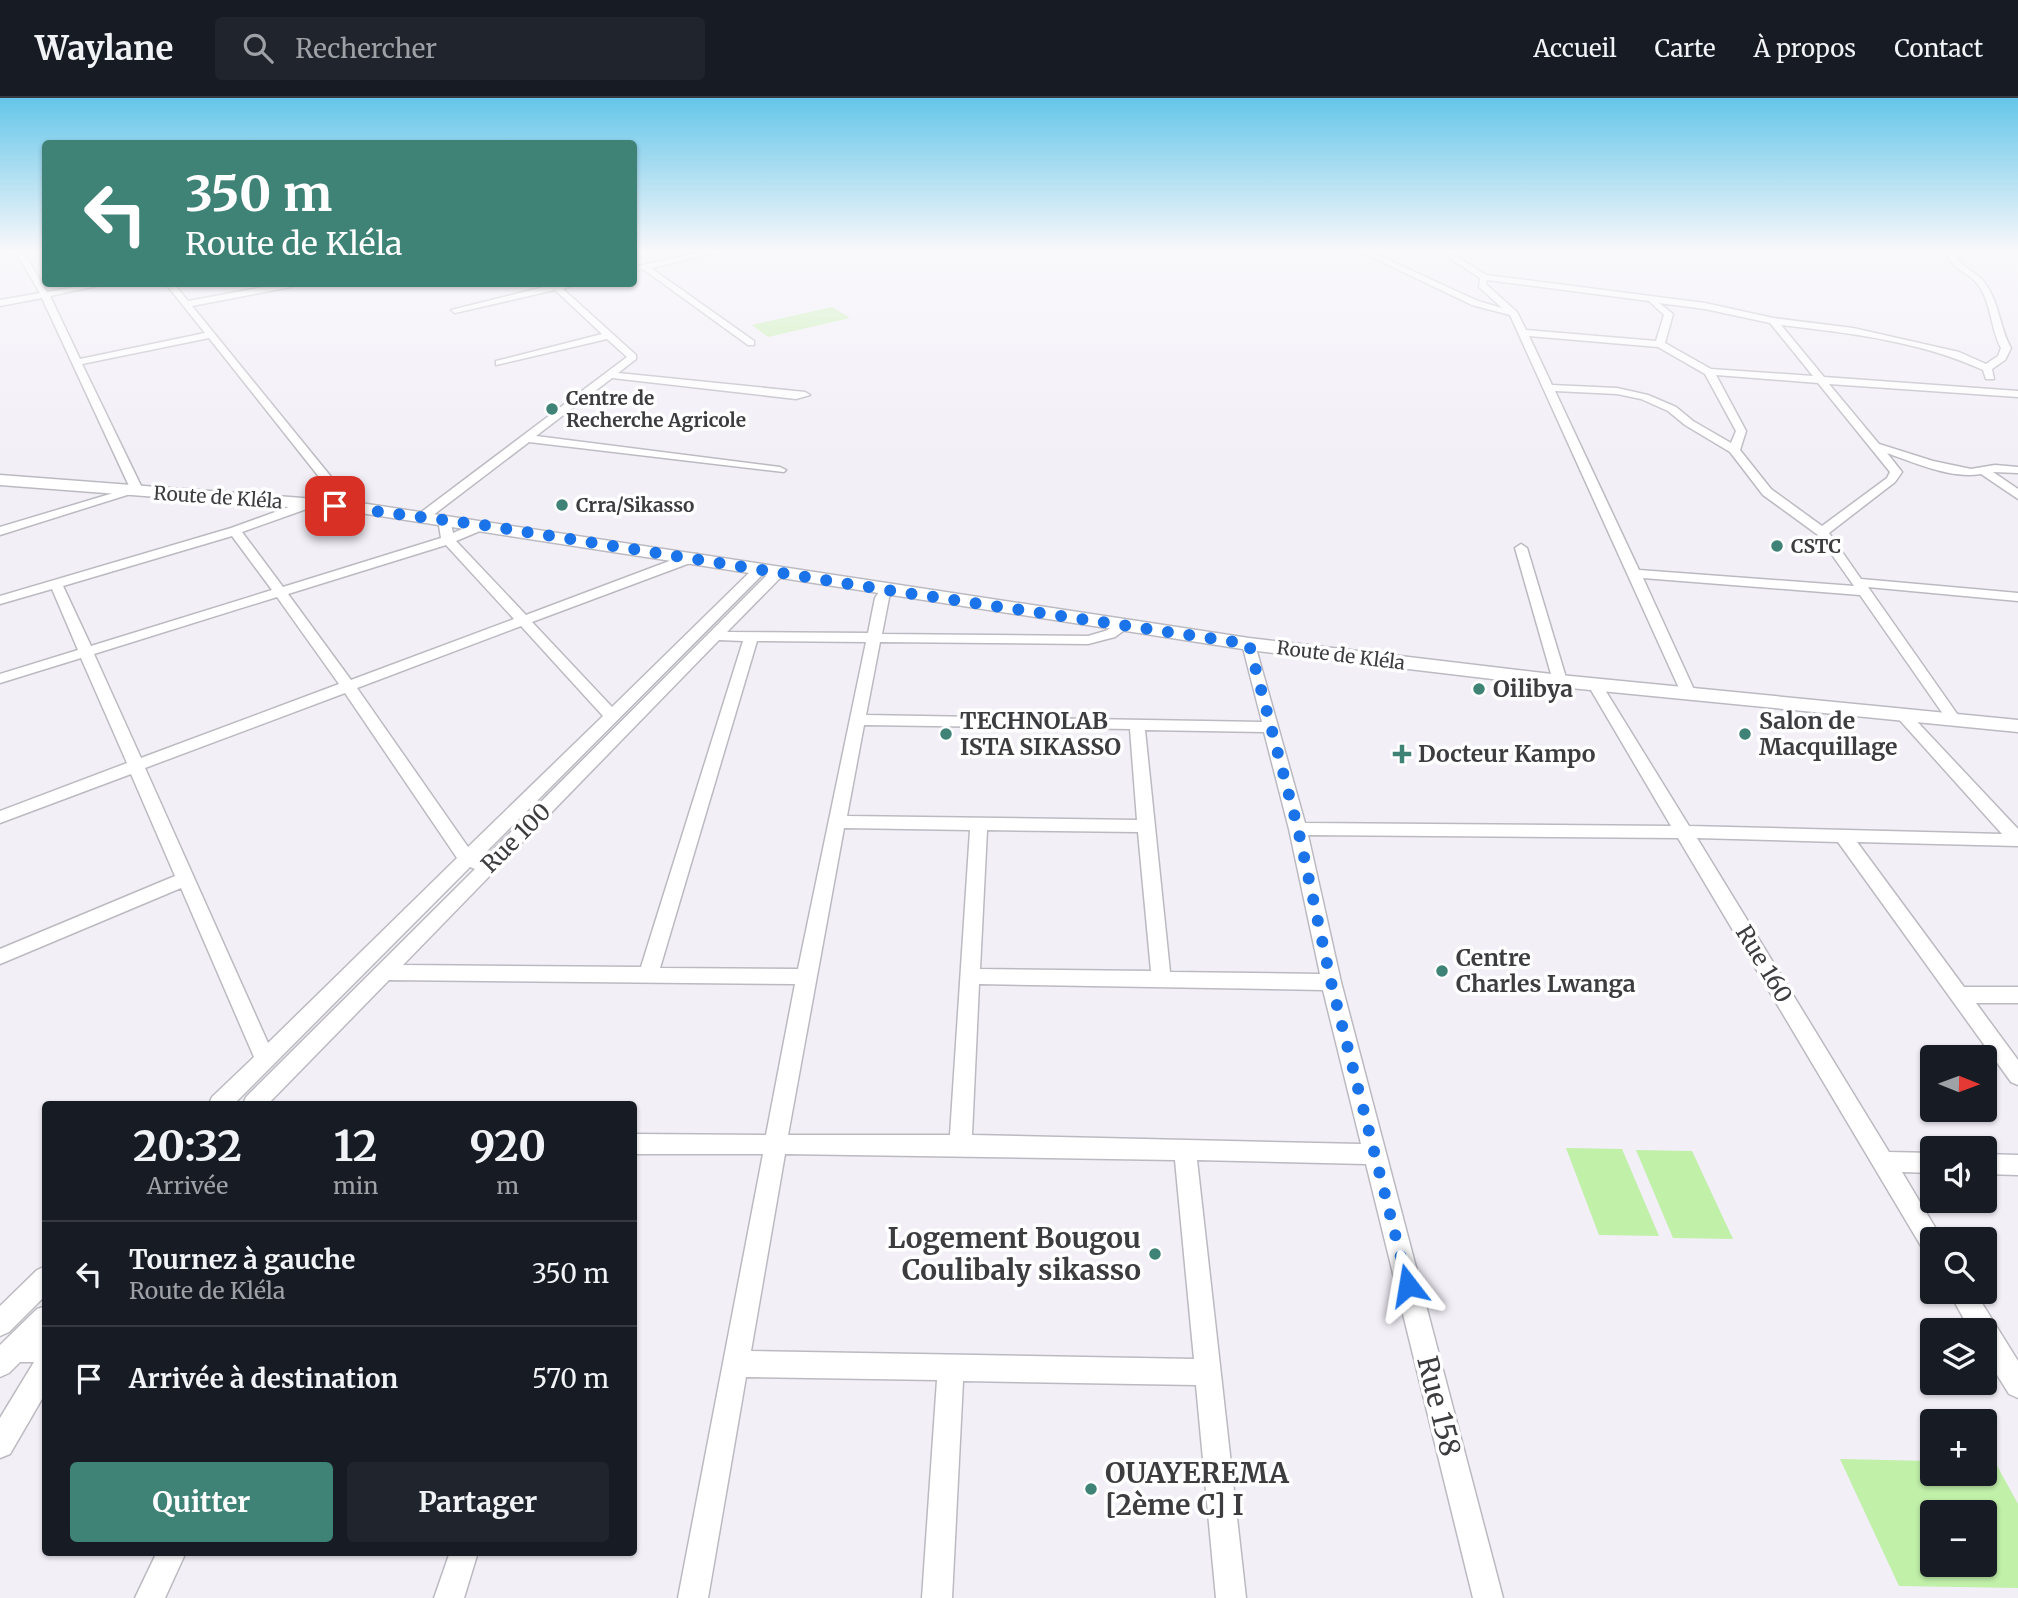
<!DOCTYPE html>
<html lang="fr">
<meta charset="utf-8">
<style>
:root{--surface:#171b24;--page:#20242c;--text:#f1f3f6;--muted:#9ea1a6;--line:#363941;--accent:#3f8377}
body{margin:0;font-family:Merriweather,serif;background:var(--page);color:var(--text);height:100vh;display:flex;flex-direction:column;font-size:26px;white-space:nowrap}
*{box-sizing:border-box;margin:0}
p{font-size:23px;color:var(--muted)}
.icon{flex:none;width:38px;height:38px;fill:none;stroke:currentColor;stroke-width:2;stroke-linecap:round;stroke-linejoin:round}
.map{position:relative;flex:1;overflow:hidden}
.details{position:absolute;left:42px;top:1003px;width:595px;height:455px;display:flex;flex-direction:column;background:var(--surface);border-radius:7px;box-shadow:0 2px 5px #0004}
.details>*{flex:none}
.banner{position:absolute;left:42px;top:42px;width:595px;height:147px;border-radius:7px;box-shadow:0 2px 5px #0004;background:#3f8377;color:#fff;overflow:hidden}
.needle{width:46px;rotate:91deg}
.controls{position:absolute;left:1920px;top:947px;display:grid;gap:14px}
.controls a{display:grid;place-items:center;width:77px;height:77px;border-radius:7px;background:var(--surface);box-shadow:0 2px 5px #0004;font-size:35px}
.pin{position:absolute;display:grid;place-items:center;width:60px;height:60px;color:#fff;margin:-30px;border-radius:14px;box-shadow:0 4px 10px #0006}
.me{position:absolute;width:77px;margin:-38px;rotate:346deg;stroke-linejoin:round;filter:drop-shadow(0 0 5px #0008)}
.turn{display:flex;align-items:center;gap:24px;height:147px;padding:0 28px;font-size:32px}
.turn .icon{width:91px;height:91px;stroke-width:2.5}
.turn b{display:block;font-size:49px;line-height:60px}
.eta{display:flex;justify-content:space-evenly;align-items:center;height:119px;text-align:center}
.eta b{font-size:42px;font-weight:700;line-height:49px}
.button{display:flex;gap:14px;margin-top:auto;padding:14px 28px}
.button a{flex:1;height:80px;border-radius:7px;background:var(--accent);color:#fff;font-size:28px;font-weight:700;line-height:80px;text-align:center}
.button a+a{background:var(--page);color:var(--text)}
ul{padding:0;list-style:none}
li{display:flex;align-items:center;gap:21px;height:105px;padding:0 28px;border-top:2px solid var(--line)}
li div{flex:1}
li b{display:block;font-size:26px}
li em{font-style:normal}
header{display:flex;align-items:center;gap:42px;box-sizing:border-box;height:98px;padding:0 35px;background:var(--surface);border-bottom:2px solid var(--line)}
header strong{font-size:33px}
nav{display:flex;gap:38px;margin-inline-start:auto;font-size:24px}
.search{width:490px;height:63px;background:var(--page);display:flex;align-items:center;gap:18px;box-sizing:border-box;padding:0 24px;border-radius:7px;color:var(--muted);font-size:26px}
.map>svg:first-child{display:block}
.green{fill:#c1f0a9;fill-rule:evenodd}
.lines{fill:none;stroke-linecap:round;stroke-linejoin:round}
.minor-casing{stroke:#bcbac1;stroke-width:3}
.major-casing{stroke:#bcbac1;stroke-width:3}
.minor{fill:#fff;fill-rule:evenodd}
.major{fill:#fff;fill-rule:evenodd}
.route{stroke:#1a73e8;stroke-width:12;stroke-dasharray:0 21.6}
.poi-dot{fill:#3f8377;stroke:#fff;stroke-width:2.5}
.labels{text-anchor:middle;stroke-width:7;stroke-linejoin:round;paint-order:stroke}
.far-poi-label{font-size:19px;font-weight:bold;fill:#3d3c3f;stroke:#fff;text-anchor:start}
.far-street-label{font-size:19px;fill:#3d3c3f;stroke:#fff}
.poi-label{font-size:23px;font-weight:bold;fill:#3d3c3f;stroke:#fff;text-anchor:start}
.street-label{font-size:23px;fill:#3d3c3f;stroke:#fff}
.near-poi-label{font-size:28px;font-weight:bold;fill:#3d3c3f;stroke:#fff;text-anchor:end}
.near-street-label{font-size:28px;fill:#3d3c3f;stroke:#fff}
</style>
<header>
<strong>Waylane</strong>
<div class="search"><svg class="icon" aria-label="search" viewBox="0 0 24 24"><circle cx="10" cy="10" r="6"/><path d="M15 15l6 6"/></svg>Rechercher</div>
<nav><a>Accueil</a><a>Carte</a><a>À propos</a><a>Contact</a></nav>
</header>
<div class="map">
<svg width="2018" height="1500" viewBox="0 0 2018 1500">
<rect width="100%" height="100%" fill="#f2eff7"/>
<g class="green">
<path d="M832,209L850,220L768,239L752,227Z"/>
<path d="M1566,1050L1622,1051L1659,1138L1599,1137Z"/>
<path d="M1636,1052L1692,1053L1733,1141L1673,1140Z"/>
<path d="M1840,1361L1932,1363V1376H1984L1985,1364H1995L2018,1406V1490L1899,1488ZM1932,1414H1984V1466H1932Z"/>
</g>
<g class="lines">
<g class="minor-casing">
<g id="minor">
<path d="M15,153H23L47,194L91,186H106L50,198L80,261L205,235L166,186H174L188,203L280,186H295L291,189L192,208L345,396L347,399L340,411H332L330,408L335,399L209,240L82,266L143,392L0,437V429L130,390L42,200L0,208V202L40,195Z"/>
<path d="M707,153H722L651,170L754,243V247H748L643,171L634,173V169Z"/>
<path d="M1359,153H1369L1478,203L1502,210L1479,189L1480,180L1439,153H1448L1486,177L1705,205L1773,220L1853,230L1959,254L1986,266L1998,258L2001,250C1990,230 1992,203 1976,184C1966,173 1949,170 1947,153H1955C1957,169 1975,172 1984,184C2000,205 1999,229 2011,250L2005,262L1992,271L1994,281H1986L1983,272C1920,243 1849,235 1781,227L1824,279L2018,293V299L1829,286L1879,346L1933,363L1971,371L1995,367L2018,369V375L1993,374L2018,391V401L1981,376C1951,381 1915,365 1887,355L1902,374L1895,384L1829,435L1861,481L2018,495V503L1868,489L1960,620L1963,623L1960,626H1950L1860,497L1643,480L1696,596L1688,601L1683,599L1510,217L1472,207ZM1487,182L1649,203L1664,217L1656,243L1526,232L1517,214L1486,186ZM1659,205L1705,211L1770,225L1813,278L1711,271L1665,245L1673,216ZM1529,238L1658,249L1705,276L1736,333L1731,345L1693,323L1676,309L1648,297L1617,290L1552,287ZM1716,277L1818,285L1890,374L1887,380L1822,428L1771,391L1740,352L1746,333ZM1555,293L1617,296L1641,301L1668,313L1685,327L1730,354L1763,397L1818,437L1854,488L1639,472Z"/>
<path d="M556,186H576L563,191L636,257V261L618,275L805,294L810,297L796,301L612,280L536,338L780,369L786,372L784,374L529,344L428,421H420V415L627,259L607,241L496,267V263L602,236L555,192L455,215L451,212Z"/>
<path d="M308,402L312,403V409L242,434L283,489L441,440L438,421L444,417L450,421L453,435L479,424H487V430L456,443L526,517L688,456H698V462L532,524L612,609L756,468L761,467L768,471L480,760L484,761L773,471H783V477L727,534L868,535L875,500L882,489L887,488L894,492L889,500L882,536L1088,538L1105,533L1124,523L1131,527L1115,539L1088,546L880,544L866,617L1262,624L1242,546L1244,543H1254L1305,725L1671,728L1588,587L1595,583L1602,587L1689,728L2002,736L1896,618L1904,613L1909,615L2018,731V748L1857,744L1964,889H2018V905H1976L2018,962V987L2011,984L1838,744L1697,740L1889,1054L1932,1055V1075L1902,1074L1942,1141H1932V1156L1924,1153L1678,740L1308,737L1341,884L1503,1500H1473L1366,1066L1197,1062L1246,1500H1216L1196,1287L963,1283L952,1500H922L937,1282L746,1279L708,1500H678L763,1056H634V1036L766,1037L795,886L389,882L268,1006H243L246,999L475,771L470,769L234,1006H209L212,999L254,959L181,790L0,866V851L175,778L131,676L0,725V713L127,665L81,560L0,585V576L78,552L52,491L0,506V498L231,430ZM232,438L272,492L91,548L63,488ZM446,447L514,521L351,582L288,496ZM277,499L339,586L141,660L94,556ZM521,528L603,618L468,749L357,590ZM719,542L743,543L641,869L403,867ZM757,543L866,544L798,871L660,870ZM345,595L457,760L268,945L145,670ZM864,627L1130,631L1137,722L847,718ZM1145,632L1264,634L1289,731L1320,876L1170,874ZM844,730L970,732L950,1037H788ZM987,732L1138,734L1151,873L980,871ZM979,886L1323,892L1361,1046L972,1037ZM785,1056L1175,1062L1194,1261L751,1253Z"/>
<path d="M1521,446L1527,450L1567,583L1565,586H1555L1553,583L1515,450Z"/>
<path d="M1984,1056L2018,1057V1077L1984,1076Z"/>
<path d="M46,1168V1197L9,1234L0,1238V1208L37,1172Z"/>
<path d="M1949,1194H1975L2018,1263V1300L2009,1296L1984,1256V1232H1970Z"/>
<path d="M46,1208V1294L10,1356L0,1360V1320L34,1264H20L9,1275L0,1279V1247L37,1211Z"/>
<path d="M157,1454H186L165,1500H135Z"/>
<path d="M450,1454H478L464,1500H434Z"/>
</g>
</g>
<g class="major-casing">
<path id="major" d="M0,377L354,404L1249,540L1560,577L2018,622V634L1560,589L1249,552L354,414L0,387Z"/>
</g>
<use href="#minor" class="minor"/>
<use href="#major" class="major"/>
</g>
<linearGradient id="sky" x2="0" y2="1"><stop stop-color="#65c6e9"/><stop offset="0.42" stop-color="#f9f8fb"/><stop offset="1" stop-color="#f9f8fb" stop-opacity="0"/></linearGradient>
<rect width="2018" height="363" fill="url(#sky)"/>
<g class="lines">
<path class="route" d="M335,408L483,427L887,492L1249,546L1298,731L1331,884L1408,1187"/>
</g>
<g class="poi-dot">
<circle cx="552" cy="311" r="7"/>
<circle cx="562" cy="407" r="7"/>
<circle cx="1777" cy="448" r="7"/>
<circle cx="1479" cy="591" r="7"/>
<circle cx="946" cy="636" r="7"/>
<circle cx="1745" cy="636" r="7"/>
<path d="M1398.5 645.5h7v7h7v7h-7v7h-7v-7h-7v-7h7z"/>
<circle cx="1442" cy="873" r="7"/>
<circle cx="1155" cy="1156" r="7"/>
<circle cx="1091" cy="1391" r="7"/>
</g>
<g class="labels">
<g class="far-poi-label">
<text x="566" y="307">Centre de<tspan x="566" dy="22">Recherche Agricole</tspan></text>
<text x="576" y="414">Crra/Sikasso</text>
<text x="1791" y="455">CSTC</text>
</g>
<g class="far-street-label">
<text transform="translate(218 399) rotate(4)" y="7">Route de Kléla</text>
<text transform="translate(1341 557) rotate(7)" y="7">Route de Kléla</text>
</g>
<g class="poi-label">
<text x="1493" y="599">Oilibya</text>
<text x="960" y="631">TECHNOLAB<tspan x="960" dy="26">ISTA SIKASSO</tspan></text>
<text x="1759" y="631">Salon de<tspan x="1759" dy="26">Macquillage</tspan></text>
<text x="1418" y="664">Docteur Kampo</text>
<text x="1456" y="868">Centre<tspan x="1456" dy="26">Charles Lwanga</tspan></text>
</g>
<g class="street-label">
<text transform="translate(516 740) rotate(-45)" y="8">Rue 100</text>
<text transform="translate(1764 866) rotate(59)" y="8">Rue 160</text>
</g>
<g class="near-poi-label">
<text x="1141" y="1150">Logement Bougou<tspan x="1141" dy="32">Coulibaly sikasso</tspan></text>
<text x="1105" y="1385" text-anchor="start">OUAYEREMA<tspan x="1105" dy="32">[2ème C] I</tspan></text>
</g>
<g class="near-street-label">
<text transform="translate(1439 1308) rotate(76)" y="10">Rue 158</text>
</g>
</g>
</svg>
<div class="controls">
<a><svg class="needle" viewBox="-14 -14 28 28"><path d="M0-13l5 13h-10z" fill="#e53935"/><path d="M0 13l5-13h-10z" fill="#9ea1a6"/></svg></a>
<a><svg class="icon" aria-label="sound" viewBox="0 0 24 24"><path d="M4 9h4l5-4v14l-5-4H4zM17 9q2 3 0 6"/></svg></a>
<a><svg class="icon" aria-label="search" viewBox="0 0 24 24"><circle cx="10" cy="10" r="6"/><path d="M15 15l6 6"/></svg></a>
<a><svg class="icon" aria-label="layers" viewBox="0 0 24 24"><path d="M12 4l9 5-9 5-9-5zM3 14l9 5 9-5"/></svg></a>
<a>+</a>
<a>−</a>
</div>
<div class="pin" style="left:335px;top:408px;background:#d93025"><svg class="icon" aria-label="arrive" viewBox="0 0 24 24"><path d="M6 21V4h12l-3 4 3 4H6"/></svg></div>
<svg class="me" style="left:1408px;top:1187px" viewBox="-20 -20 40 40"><path d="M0-17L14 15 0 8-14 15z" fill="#1a73e8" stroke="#fff" stroke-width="4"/></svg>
<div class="banner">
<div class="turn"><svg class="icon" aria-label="left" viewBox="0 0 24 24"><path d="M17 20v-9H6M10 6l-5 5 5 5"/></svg><div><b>350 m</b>Route de Kléla</div></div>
</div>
<section class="details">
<div class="eta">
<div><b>20:32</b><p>Arrivée</p></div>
<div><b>12</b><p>min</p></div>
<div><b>920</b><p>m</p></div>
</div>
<ul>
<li><svg class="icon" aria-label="left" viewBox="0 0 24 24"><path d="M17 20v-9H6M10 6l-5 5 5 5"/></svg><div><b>Tournez à gauche</b><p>Route de Kléla</p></div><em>350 m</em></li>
<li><svg class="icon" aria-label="arrive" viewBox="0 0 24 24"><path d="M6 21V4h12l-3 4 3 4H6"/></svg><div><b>Arrivée à destination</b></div><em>570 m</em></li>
</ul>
<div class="button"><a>Quitter</a><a>Partager</a></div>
</section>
</div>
